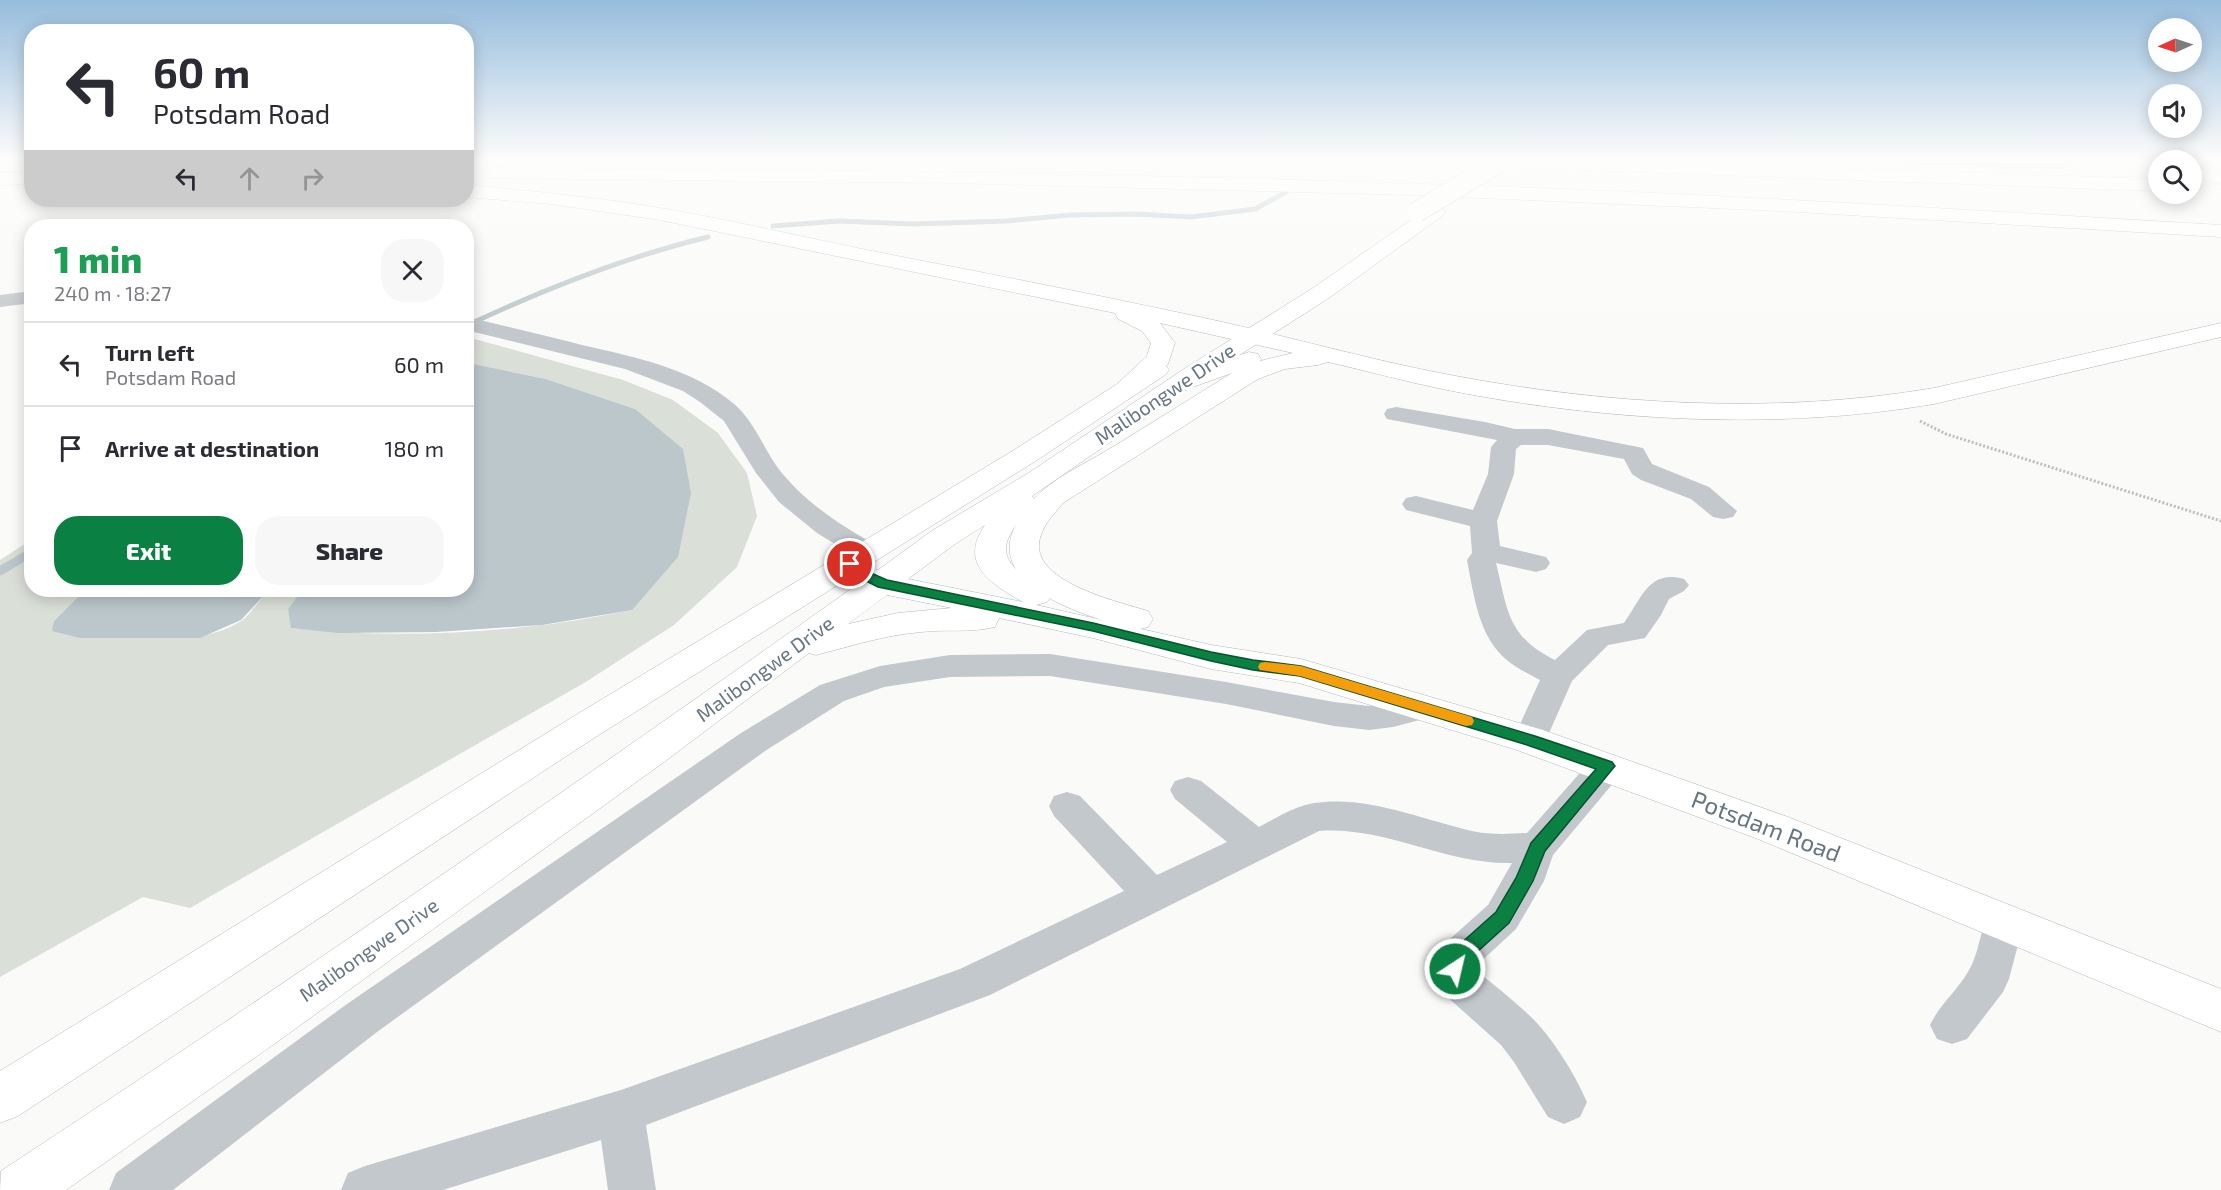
<!DOCTYPE html>
<meta charset="utf-8">
<style>
:root{--surface:#fff;--page:#f7f7f7;--text:#2b2b33;--muted:#7c7c81;--line:#e1e1e2;--accent:#0b8043}
body{margin:0;font-family:"Exo 2",sans-serif;background:var(--page);color:var(--text);height:100vh;display:flex;flex-direction:column;font-size:22px;white-space:nowrap}
*{box-sizing:border-box;margin:0}
p{font-size:20px;color:var(--muted)}
.icon{flex:none;width:33px;height:33px;fill:none;stroke:currentColor;stroke-width:2;stroke-linecap:round;stroke-linejoin:round}
.map{position:relative;flex:1;overflow:hidden}
.panel{position:absolute;left:24px;top:219px;width:450px;height:378px;display:flex;flex-direction:column;background:var(--surface);border-radius:24px;box-shadow:0 3px 15px #0003}
.panel>*{flex:none}
.guide{position:absolute;left:24px;top:24px;width:450px;height:183px;border-radius:24px;box-shadow:0 3px 15px #0003;background:#fff;color:var(--text);overflow:hidden}
.needle{width:39px;rotate:267deg}
.fabs{position:absolute;left:2148px;top:18px;display:grid;gap:12px}
.fabs a{display:grid;place-items:center;width:54px;height:54px;border-radius:50%;background:var(--surface);box-shadow:0 3px 15px #0003;font-size:30px}
.pin{position:absolute;display:grid;place-items:center;width:51px;height:51px;color:#fff;margin:-26px;border:3px solid #fff;border-radius:50%;box-shadow:0 2px 6px #0007}
.me{position:absolute;width:66px;margin:-33px;rotate:35deg;stroke-linejoin:round;filter:drop-shadow(0 0 4px #0008)}
.turn{display:flex;align-items:center;gap:21px;height:126px;padding:0 30px;font-size:27px}
.turn .icon{width:78px;height:78px;stroke-width:2.5}
.turn b{display:block;font-size:42px;line-height:51px}
.lanes{display:flex;align-items:center;height:57px;padding:0 30px;background:#0003;justify-content:center;gap:30px;direction:ltr}
.lanes .off{opacity:.35}
.round{display:grid;place-items:center;flex:none;width:63px;height:63px;border-radius:24px;background:var(--page)}
.head{display:flex;align-items:center;justify-content:space-between;height:102px;padding:0 30px}
h1{font-size:36px;font-weight:800;line-height:45px;color:#1e9e55}
.action{display:flex;gap:12px;margin-top:auto;padding:12px 30px}
.action a{flex:1;height:69px;border-radius:24px;background:var(--accent);color:#fff;font-size:24px;font-weight:800;line-height:69px;text-align:center}
.action a+a{background:var(--page);color:var(--text)}
ul{padding:0;list-style:none}
li{display:flex;align-items:center;gap:18px;height:84px;padding:0 30px;border-top:2px solid var(--line)}
li div{flex:1}
li b{display:block;font-size:22px}
li em{font-style:normal}
.map>svg:first-child{display:block}
.green{fill:#dadfd7}
.water{fill:#bbc7cb}
.lines{fill:none;stroke-linecap:round;stroke-linejoin:round}
.stream-far2{stroke:#bbc7cb;stroke-width:5}
.stream-far1{stroke:#bbc7cb;stroke-width:7}
.stream{stroke:#bbc7cb;stroke-width:9}
.major-casing{stroke:#b5babe;stroke-width:1}
.highway-casing{stroke:#b4b9bd;stroke-width:1}
.path{stroke:#bbbfc2;stroke-width:3;stroke-dasharray:2 2;stroke-linecap:butt}
.minor{fill:#c3c8cc;fill-rule:evenodd}
.major{fill:#fff;fill-rule:evenodd}
.highway{fill:#fff;fill-rule:evenodd}
.major-bridge-casing{stroke:#b5babe;stroke-width:21;stroke-linecap:butt}
.major-bridge{stroke:#fff;stroke-width:20}
.route{fill:#0b8043;stroke:#07532c;stroke-width:1.5}
.slow{fill:#f59e0b}
.labels{text-anchor:middle;stroke-width:6;stroke-linejoin:round;paint-order:stroke}
.street-label{font-size:20px;fill:#657683;stroke:#fff}
.near-street-label{font-size:24px;fill:#657683;stroke:#fff}
</style>
<div class="map">
<svg width="2221" height="1190" viewBox="0 0 2221 1190">
<rect width="100%" height="100%" fill="#fafaf8"/>
<path class="green" d="M467,337L623,380L673,400L718,433L747,473L757,516L737,567L674,625L584,683L190,908L143,897L0,977V560L31,540L32,590H85L54,621C109,630 191,654 241,621C251,614 260,599 269,590H302L288,609L292,628C373,637 461,635 542,625C573,622 603,615 632,610L635,409L546,379L467,363Z"/>
<g class="water">
<path d="M1798,161H2060L2069,165L2061,169Z"/>
<path d="M468,363L546,379L635,409L683,449L691,493L678,557L632,610L542,625L436,632L338,633L291,628L288,609L302,590H466Z"/>
<path d="M85,590H269L241,620L200,638H80L52,631L54,621Z"/>
</g>
<g class="lines">
<g class="stream-far2">
<path d="M773,226L839,221L913,224L1006,221L1070,215L1135,214L1191,217L1255,209L1286,192"/>
<path d="M470,324C547,288 625,257 708,237"/>
</g>
<path class="stream-far1" d="M470,324L473,323"/>
<path class="stream" d="M0,571L32,552"/>
<g class="major-casing">
<path id="major" d="M1435,206L1442,208L1445,212L1442,216L1329,298L1205,377L1032,496L1035,500C1016,527 986,550 1025,576C1035,583 1045,585 1052,595L1047,602L1036,605L1211,645L1301,659L1543,730L1788,817L2221,989V1032L1758,839L1517,750L1299,683L1211,669L1093,638L999,618L995,627C971,633 945,629 921,632C885,635 851,646 816,655L809,653L664,762L277,1042L66,1190H0L1,1171C290,981 576,785 858,584L854,578L857,573L597,736L18,1116L0,1123V1071L571,718L1014,450L1147,365L1156,362L1165,365L1169,370L1165,375L1034,462L861,570L870,568L878,570L933,530L1027,474L1187,367L1313,288L1428,208ZM985,525C958,564 991,584 1023,602L908,579L955,544ZM887,595L952,608L898,613L848,624Z"/>
</g>
<g class="highway-casing">
<g id="highway">
<path d="M1462,161H1617L2158,179V191L1471,166L1465,165Z"/>
<path d="M2192,167L2221,172V184L2192,178Z"/>
<path d="M493,168C849,169 1205,175 1562,189C1782,198 2001,212 2221,225V237L1781,211L1412,195L952,183L486,178L484,174L486,170Z"/>
<path d="M32,172V184L0,185V173Z"/>
<path d="M466,185C531,191 596,197 660,208C731,220 802,237 872,251C980,272 1088,293 1195,316C1280,334 1365,359 1450,375C1608,405 1775,415 1934,388L2221,323V337L1934,404C1778,431 1602,421 1447,390C1407,382 1368,371 1328,362L1318,365L1285,369L1258,379L1063,503C1053,515 1041,527 1039,543C1035,583 1119,602 1148,611L1153,619L1148,627L1136,630C1095,619 989,590 1013,531C1019,516 1030,502 1042,491C1063,473 1092,460 1116,445C1155,421 1193,397 1232,373L1176,393L1167,390L1163,385L1167,380L1249,352L1258,354L1261,359L1260,361L1293,353L1160,323L1175,343L1168,364L1135,393L1126,396L1117,393L1113,388L1147,356L1151,343L1142,331L1118,319L1115,313L660,220L551,204L466,197Z"/>
</g>
</g>
<path class="path" d="M1920,421L1946,434L2221,521"/>
<g class="minor">
<path d="M32,291V303L0,307V295Z"/>
<path d="M466,317C505,326 544,335 582,345C634,357 692,368 734,404C754,421 763,447 778,468C804,502 841,526 878,546L882,552L878,558L868,561L858,558L817,533L779,502L756,473L724,421L700,402L683,391L625,369L466,330Z"/>
<path d="M1396,407L1485,422L1515,429H1548L1643,448L1652,464L1709,487L1737,511L1733,517L1723,519L1713,517L1691,499L1641,480L1632,474L1624,459L1548,445H1521L1516,449L1514,474L1497,521L1500,546L1546,557L1550,563L1546,569L1536,572L1496,563C1508,611 1507,636 1555,660L1587,630L1624,623C1641,600 1648,569 1684,579L1689,585L1684,591L1669,599L1661,615L1645,638L1608,645L1572,681L1542,749L1530,752L1518,749L1513,740L1540,680C1529,674 1518,669 1508,661C1478,637 1474,595 1467,560L1472,553L1470,526L1406,510L1402,504L1406,498L1416,496L1473,510L1488,474L1491,447L1497,440L1387,419L1384,414L1387,409Z"/>
<path d="M1050,654L1226,682L1334,702L1369,706L1423,696L1435,700L1440,708L1435,716L1393,727L1369,730L1334,726L1226,704L1050,676L950,677L884,687L844,701L765,751L377,1032L173,1190H109L116,1173L347,1004L741,733L820,685L880,666L950,655Z"/>
<path d="M1607,753L1620,757L1625,766L1620,775L1553,855L1544,881L1516,929L1476,966V970C1494,985 1513,1000 1530,1016C1552,1037 1575,1074 1587,1102L1580,1117L1564,1124L1548,1117L1514,1062L1501,1045L1444,994L1434,969L1435,959L1441,947L1488,905L1512,863C1446,865 1386,826 1319,831L990,995L646,1125L656,1190H608L601,1140L443,1190H341L348,1173L365,1166L621,1090L960,969L1124,891L1054,816L1049,806L1054,796L1067,792L1080,796L1157,875L1227,842L1175,799L1170,790L1175,781L1188,777L1201,781L1259,827C1276,818 1295,806 1314,803C1367,795 1421,819 1472,831C1490,835 1509,834 1527,833L1594,757Z"/>
<path d="M2004,905L2018,910L2024,922L2009,979L2003,992L1967,1039L1952,1044L1937,1039L1930,1025C1940,1004 1957,991 1968,972C1979,955 1980,929 1990,910Z"/>
</g>
<use href="#major" class="major"/>
<use href="#highway" class="highway"/>
<g class="major-bridge-casing">
<path id="major-bridge" d="M1417,212L1501,161"/>
</g>
<use href="#major-bridge" class="major-bridge"/>
</g>
<linearGradient id="sky" x2="0" y2="1"><stop stop-color="#96bcdc"/><stop offset="0.49" stop-color="#fdfdfc"/><stop offset="1" stop-color="#fdfdfc" stop-opacity="0"/></linearGradient>
<rect width="2221" height="327" fill="url(#sky)"/>
<path class="route" d="M850,560L855,561L864,570L887,580L1093,623L1211,652L1253,660L1301,666L1535,736L1612,762L1615,766L1545,851L1533,881L1509,923L1465,963L1461,975L1455,977L1448,975L1445,969L1449,954L1496,912L1516,878L1531,843L1596,769L1524,744L1300,676L1253,670L1211,661L1093,631L878,587L854,575L844,564Z"/>
<path class="slow" d="M1265,662L1301,666L1472,717L1474,721L1472,725L1466,726L1300,676L1260,670L1258,667L1260,663Z"/>
<g class="labels">
<g class="street-label">
<text transform="translate(1165 394) rotate(-34)" y="7">Malibongwe Drive</text>
<text transform="translate(765 669) rotate(-36)" y="7">Malibongwe Drive</text>
<text transform="translate(369 950) rotate(-35)" y="7">Malibongwe Drive</text>
</g>
<g class="near-street-label">
<text transform="translate(1766 827) rotate(21)" y="8">Potsdam Road</text>
</g>
</g>
</svg>
<div class="fabs">
<a><svg class="needle" viewBox="-14 -14 28 28"><path d="M0-13l5 13h-10z" fill="#e53935"/><path d="M0 13l5-13h-10z" fill="#7c7c81"/></svg></a>
<a><svg class="icon" aria-label="sound" viewBox="0 0 24 24"><path d="M4 9h4l5-4v14l-5-4H4zM17 9q2 3 0 6"/></svg></a>
<a><svg class="icon" aria-label="search" viewBox="0 0 24 24"><circle cx="10" cy="10" r="6"/><path d="M15 15l6 6"/></svg></a>
</div>
<div class="pin" style="left:850px;top:564px;background:#d93025"><svg class="icon" aria-label="arrive" viewBox="0 0 24 24"><path d="M6 21V4h12l-3 4 3 4H6"/></svg></div>
<svg class="me" style="left:1455px;top:969px" viewBox="-20 -20 40 40"><circle r="17" fill="#0b8043" stroke="#fff" stroke-width="3"/><path d="M0-11L8 9 0 5-8 9z" fill="#fff"/></svg>
<div class="guide">
<div class="turn"><svg class="icon" aria-label="left" viewBox="0 0 24 24"><path d="M17 20v-9H6M10 6l-5 5 5 5"/></svg><div><b>60 m</b>Potsdam Road</div></div>
<div class="lanes"><svg class="icon" aria-label="left" viewBox="0 0 24 24"><path d="M17 20v-9H6M10 6l-5 5 5 5"/></svg><svg class="icon off" aria-label="ahead" viewBox="0 0 24 24"><path d="M12 20V5M6 11l6-6 6 6"/></svg><svg class="icon off" aria-label="right" viewBox="0 0 24 24"><path d="M7 20v-9h11M14 6l5 5-5 5"/></svg></div>
</div>
<section class="panel">
<div class="head"><div><h1>1 min</h1><p>240 m · 18:27</p></div><a class="round"><svg class="icon" aria-label="close" viewBox="0 0 24 24"><path d="M6 6l12 12M18 6L6 18"/></svg></a></div>
<ul>
<li><svg class="icon" aria-label="left" viewBox="0 0 24 24"><path d="M17 20v-9H6M10 6l-5 5 5 5"/></svg><div><b>Turn left</b><p>Potsdam Road</p></div><em>60 m</em></li>
<li><svg class="icon" aria-label="arrive" viewBox="0 0 24 24"><path d="M6 21V4h12l-3 4 3 4H6"/></svg><div><b>Arrive at destination</b></div><em>180 m</em></li>
</ul>
<div class="action"><a>Exit</a><a>Share</a></div>
</section>
</div>
